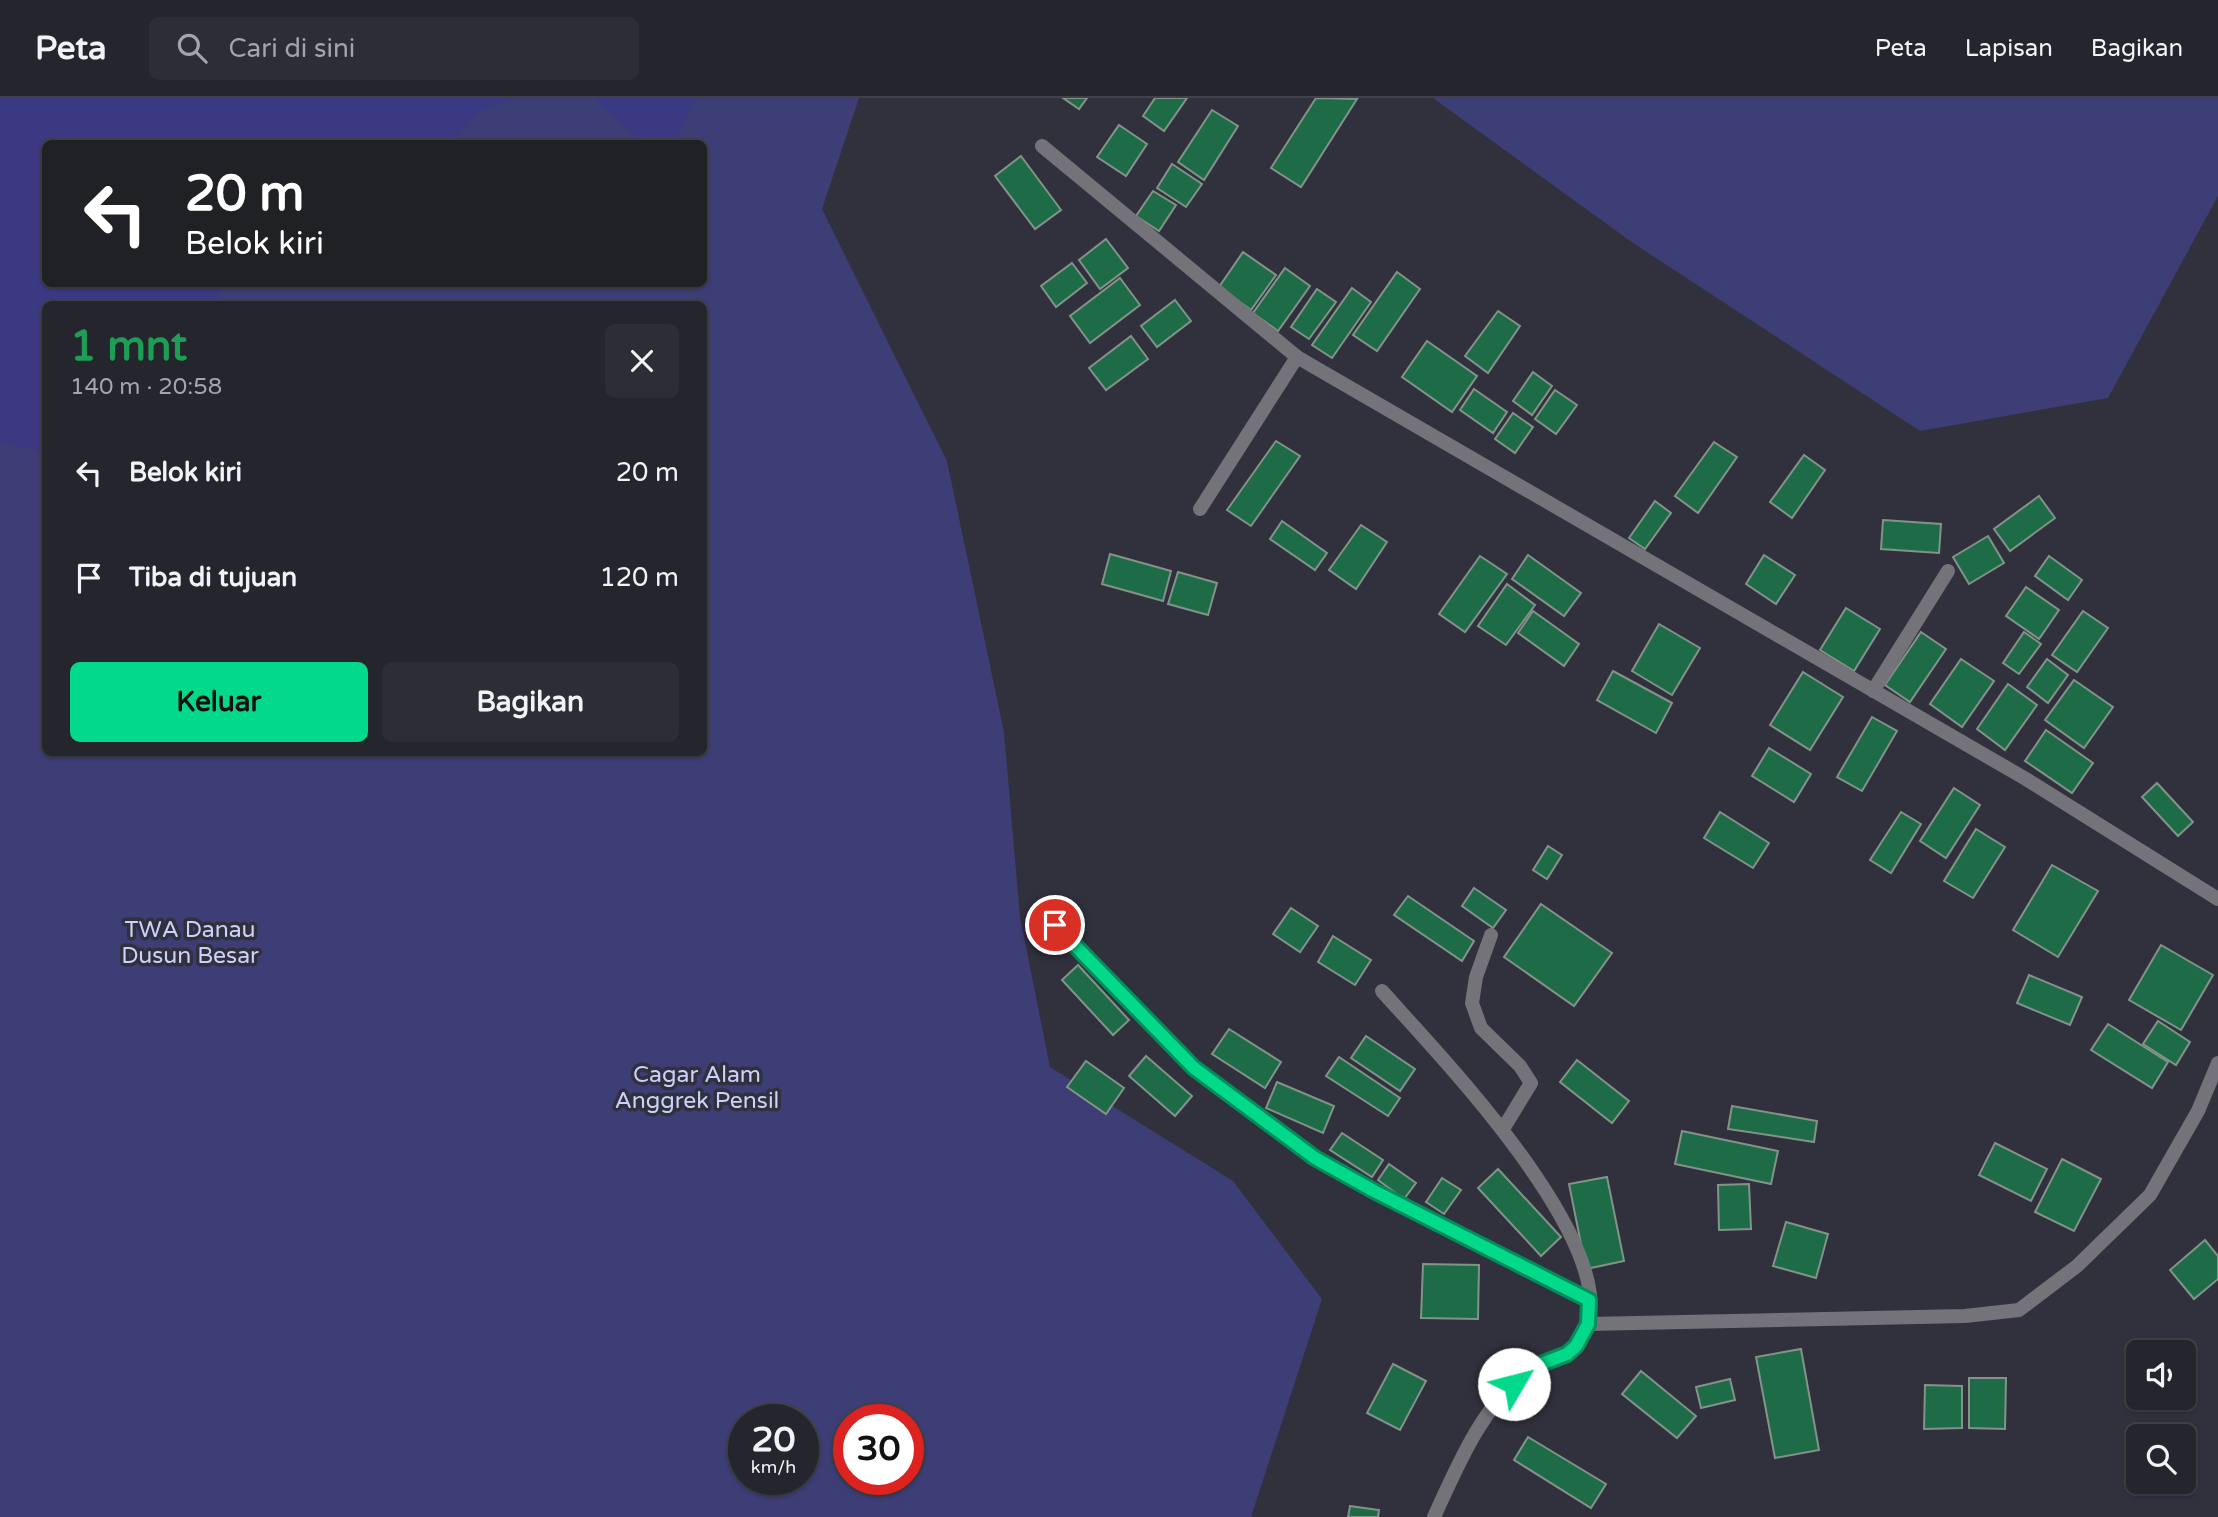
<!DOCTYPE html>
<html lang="id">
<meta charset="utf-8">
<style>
:root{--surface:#24252d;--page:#2c2d35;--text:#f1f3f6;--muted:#a3a5aa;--line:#414249;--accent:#03d98b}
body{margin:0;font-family:"Varela Round",sans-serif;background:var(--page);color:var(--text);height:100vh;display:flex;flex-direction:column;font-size:26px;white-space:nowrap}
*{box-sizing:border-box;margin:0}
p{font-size:23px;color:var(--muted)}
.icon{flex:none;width:38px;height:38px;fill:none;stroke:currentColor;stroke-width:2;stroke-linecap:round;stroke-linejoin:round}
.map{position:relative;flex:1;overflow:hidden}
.panel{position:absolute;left:42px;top:203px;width:665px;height:455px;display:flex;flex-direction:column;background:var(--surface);border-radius:10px;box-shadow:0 2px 5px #0004,0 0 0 2px var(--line)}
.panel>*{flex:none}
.hud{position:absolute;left:42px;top:42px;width:665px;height:147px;border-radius:10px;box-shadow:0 2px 5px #0004,0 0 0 2px var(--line);background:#202124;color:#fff;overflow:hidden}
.buttons{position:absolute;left:2126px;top:1242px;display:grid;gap:14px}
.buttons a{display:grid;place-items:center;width:70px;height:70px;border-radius:10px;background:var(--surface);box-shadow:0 2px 5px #0004,0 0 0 2px var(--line);font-size:35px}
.speed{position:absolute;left:728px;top:1306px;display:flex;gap:14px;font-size:35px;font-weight:700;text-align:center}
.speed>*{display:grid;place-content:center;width:91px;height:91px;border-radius:50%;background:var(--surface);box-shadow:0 2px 5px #0004,0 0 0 2px var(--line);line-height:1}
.speed small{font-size:18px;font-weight:400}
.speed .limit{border:10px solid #d22;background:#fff;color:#111}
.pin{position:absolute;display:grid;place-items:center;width:60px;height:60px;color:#fff;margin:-30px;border:4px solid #fff;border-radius:50%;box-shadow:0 2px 7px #0007}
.me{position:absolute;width:77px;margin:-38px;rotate:53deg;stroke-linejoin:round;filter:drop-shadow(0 0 5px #0008)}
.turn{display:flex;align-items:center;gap:24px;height:147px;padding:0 28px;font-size:32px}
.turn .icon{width:91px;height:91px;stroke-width:2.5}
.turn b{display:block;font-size:49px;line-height:60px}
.round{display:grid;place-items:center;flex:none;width:74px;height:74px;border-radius:10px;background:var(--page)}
.head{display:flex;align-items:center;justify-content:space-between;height:119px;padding:0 28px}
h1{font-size:42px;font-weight:700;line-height:52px;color:#1e9e55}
.action{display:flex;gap:14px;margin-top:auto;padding:14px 28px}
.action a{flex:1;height:80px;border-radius:10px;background:var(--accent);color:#111;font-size:28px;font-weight:700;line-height:80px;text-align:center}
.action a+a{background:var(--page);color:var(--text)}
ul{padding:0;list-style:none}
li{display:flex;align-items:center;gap:21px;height:105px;padding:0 28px}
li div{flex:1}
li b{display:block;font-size:26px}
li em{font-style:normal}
header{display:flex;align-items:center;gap:42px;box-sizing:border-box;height:98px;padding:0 35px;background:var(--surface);border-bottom:2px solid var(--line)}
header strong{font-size:33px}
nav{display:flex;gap:38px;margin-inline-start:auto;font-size:24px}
.search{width:490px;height:63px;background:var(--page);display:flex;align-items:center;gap:18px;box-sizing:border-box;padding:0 24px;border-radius:10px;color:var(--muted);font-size:26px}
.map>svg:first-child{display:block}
.green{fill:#3c3e75;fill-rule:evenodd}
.water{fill:#3a3982}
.building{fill:#1d6c47;stroke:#849289;stroke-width:2}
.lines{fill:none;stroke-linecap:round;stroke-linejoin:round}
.service{stroke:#737379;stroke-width:14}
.minor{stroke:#737379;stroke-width:14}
.route-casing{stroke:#028d5a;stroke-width:18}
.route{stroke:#03d98b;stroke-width:12}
.labels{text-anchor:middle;stroke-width:7;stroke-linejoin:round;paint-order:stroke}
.park-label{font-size:23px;fill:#ccd1fc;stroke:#30313c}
</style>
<header>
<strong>Peta</strong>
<div class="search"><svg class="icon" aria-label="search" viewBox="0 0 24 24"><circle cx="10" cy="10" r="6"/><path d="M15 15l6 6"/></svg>Cari di sini</div>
<nav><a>Peta</a><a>Lapisan</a><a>Bagikan</a></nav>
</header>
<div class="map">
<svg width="2218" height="1419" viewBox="0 0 2218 1419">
<rect width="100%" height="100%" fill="#30313c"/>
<g class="green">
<path d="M0,0H859L822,111L947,363L1004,634L1020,819L1050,969L1233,1083L1322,1201L1251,1419H0ZM46,46H704V186H46ZM46,206H704V654H46ZM744,1321H803V1381H744ZM849,1321H908V1381H849Z"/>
<path d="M1433,0H2218V98L2108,300L1920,333L1633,145Z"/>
</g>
<g class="water">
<path d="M0,0H518L481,12L453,45L46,46V186H239L220,192V206H46L45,354L0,344Z"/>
<path d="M593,0H697L675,43L639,41Z"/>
</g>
<g class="building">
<path d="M1063,0H1087L1079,11Z"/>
<path d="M1155,0H1187L1164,33L1143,18Z"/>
<path d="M1316,0L1357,1L1301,89L1271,70Z"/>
<path d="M1212,12L1238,28L1204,82L1178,64Z"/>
<path d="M1119,27L1147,46L1126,78L1097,59Z"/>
<path d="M1021,58L1061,112L1035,131L995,78Z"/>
<path d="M1172,66L1202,86L1186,109L1157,90Z"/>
<path d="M1153,93L1176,107L1159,133L1136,118Z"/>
<path d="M1106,141L1128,170L1100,191L1079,162Z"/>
<path d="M1243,154L1276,177L1251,212L1219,189Z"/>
<path d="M1072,165L1087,185L1056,209L1041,188Z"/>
<path d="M1285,170L1310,188L1278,233L1253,215Z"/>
<path d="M1397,174L1420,191L1377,253L1353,237Z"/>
<path d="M1120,180L1140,207L1090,245L1070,218Z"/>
<path d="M1352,190L1371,204L1332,260L1312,247Z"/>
<path d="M1317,191L1336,204L1309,241L1291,229Z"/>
<path d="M1175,202L1191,223L1157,249L1141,228Z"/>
<path d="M1498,213L1520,228L1488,275L1465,258Z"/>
<path d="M1131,238L1148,261L1106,292L1089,270Z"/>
<path d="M1427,243L1477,278L1452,314L1402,279Z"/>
<path d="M1533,274L1552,288L1532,317L1513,303Z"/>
<path d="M1474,291L1507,314L1493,335L1460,312Z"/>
<path d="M1555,292L1577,307L1556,336L1535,321Z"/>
<path d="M1513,315L1533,329L1515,355L1495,341Z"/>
<path d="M1276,343L1300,358L1251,428L1227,412Z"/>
<path d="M1714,344L1737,359L1698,415L1675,398Z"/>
<path d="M1804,357L1825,372L1792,420L1770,404Z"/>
<path d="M2039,398L2055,420L2010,453L1994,431Z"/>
<path d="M1655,403L1671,415L1645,451L1629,440Z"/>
<path d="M1883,422L1941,426L1939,455L1881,451Z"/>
<path d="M1282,423L1327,455L1315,472L1270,441Z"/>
<path d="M1361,427L1387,444L1356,491L1329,472Z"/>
<path d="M1988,438L2004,465L1969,486L1953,459Z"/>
<path d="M1110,456L1171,473L1163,503L1102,486Z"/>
<path d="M1528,457L1581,495L1564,518L1512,481Z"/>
<path d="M1764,457L1795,477L1776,506L1746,486Z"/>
<path d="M1480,458L1507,476L1465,534L1439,516Z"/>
<path d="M2049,458L2082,482L2068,502L2035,478Z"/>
<path d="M1178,474L1217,485L1208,517L1168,506Z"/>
<path d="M1507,486L1535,507L1506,547L1478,528Z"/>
<path d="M2026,489L2059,512L2039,541L2006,518Z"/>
<path d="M1846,510L1880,531L1854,573L1820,552Z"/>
<path d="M1533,513L1579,546L1564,568L1518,535Z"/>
<path d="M2083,513L2108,530L2077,574L2052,557Z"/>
<path d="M1659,526L1700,550L1672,597L1632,573Z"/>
<path d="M1921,534L1946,551L1910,604L1885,587Z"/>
<path d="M2024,534L2041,546L2019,576L2003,565Z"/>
<path d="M1961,561L1994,583L1962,629L1930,606Z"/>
<path d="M2047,561L2068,577L2048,605L2027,589Z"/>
<path d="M1613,573L1672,605L1656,635L1597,602Z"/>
<path d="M1803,574L1843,599L1810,652L1770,627Z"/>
<path d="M2074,582L2113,609L2084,650L2045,622Z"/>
<path d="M2008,586L2037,607L2005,652L1977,631Z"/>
<path d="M1872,619L1897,633L1862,693L1837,679Z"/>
<path d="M2046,632L2093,665L2072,695L2025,663Z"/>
<path d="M1769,650L1811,676L1794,704L1752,678Z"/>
<path d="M2157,685L2193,724L2178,738L2142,699Z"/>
<path d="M1954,690L1980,707L1946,760L1920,743Z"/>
<path d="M1720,714L1769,745L1753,770L1704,740Z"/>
<path d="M1901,714L1921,726L1891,775L1870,762Z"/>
<path d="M1976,731L2005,749L1973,800L1944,783Z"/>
<path d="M1548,748L1562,757L1547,781L1533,772Z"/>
<path d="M2052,767L2098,793L2058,859L2013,832Z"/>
<path d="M1474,790L1506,812L1493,830L1462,808Z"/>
<path d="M1408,798L1474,843L1462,863L1394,817Z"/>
<path d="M1541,806L1612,855L1574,908L1504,859Z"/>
<path d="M1291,810L1318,828L1300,854L1273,836Z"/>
<path d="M1333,838L1371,862L1355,887L1318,864Z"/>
<path d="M2161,847L2213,877L2181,932L2129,902Z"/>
<path d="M1078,867L1129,922L1113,937L1062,882Z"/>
<path d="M2029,877L2082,899L2070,927L2017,905Z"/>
<path d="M2158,923L2190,944L2176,967L2143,946Z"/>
<path d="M2108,926L2168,964L2152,990L2091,952Z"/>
<path d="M1229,931L1281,964L1265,990L1212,956Z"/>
<path d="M1366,938L1415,971L1400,993L1351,960Z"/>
<path d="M1146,958L1192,998L1175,1018L1129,978Z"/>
<path d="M1339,959L1400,1000L1388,1018L1326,978Z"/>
<path d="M1577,962L1629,1003L1612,1025L1560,984Z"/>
<path d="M1086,963L1124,990L1106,1016L1067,989Z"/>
<path d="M1277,984L1334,1008L1323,1035L1266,1010Z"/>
<path d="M1732,1008L1817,1023L1814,1044L1728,1031Z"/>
<path d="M1682,1033L1778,1053L1771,1086L1675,1066Z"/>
<path d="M1342,1035L1383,1062L1372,1079L1330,1052Z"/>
<path d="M1995,1045L2047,1071L2031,1103L1979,1077Z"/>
<path d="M2062,1061L2101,1081L2074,1133L2035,1114Z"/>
<path d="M1389,1066L1416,1085L1404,1101L1378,1082Z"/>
<path d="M1498,1071L1561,1139L1541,1158L1478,1090Z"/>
<path d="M1607,1079L1624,1163L1586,1171L1569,1086Z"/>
<path d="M1442,1080L1461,1092L1444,1116L1426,1104Z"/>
<path d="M1749,1086L1751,1131L1719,1132L1718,1087Z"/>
<path d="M1786,1124L1828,1136L1816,1180L1773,1168Z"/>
<path d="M2205,1142L2218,1158V1181L2194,1201L2170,1172Z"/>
<path d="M1423,1166L1479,1167L1478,1221L1421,1220Z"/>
<path d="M1801,1251L1819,1352L1775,1360L1756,1259Z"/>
<path d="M1393,1266L1426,1283L1400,1332L1367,1315Z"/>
<path d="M1641,1273L1696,1318L1677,1340L1622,1296Z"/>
<path d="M1969,1280H2006L2005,1331L1969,1330Z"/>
<path d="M1730,1281L1735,1302L1701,1310L1696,1289Z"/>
<path d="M1925,1287L1962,1288V1330L1924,1331Z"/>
<path d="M1528,1339L1606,1386L1591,1410L1514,1362Z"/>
<path d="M1350,1408L1379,1412L1378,1419H1348Z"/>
</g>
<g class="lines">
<path class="service" d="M1491,837L1476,879L1472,905L1481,930L1520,968L1531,985L1503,1031"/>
<g class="minor">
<path d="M1042,48L1297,259L2026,681L2218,801"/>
<path d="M1200,411L1297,259"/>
<path d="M1873,593L1948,473"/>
<path d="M1055,827L1194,970L1315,1060L1374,1093L1589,1201"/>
<path d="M1382,893C1434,952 1637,1159 1581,1242C1566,1264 1544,1258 1527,1273C1481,1310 1458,1367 1434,1419"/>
<path d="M1588,1226L1965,1218L2019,1212L2077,1168L2150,1097L2198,1013L2218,965"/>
</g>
</g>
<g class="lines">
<g class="route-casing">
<path id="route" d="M1055,827L1194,970L1315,1060L1374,1093L1589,1202L1588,1226L1576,1248L1567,1256L1528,1271L1514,1286"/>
</g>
<use href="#route" class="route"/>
</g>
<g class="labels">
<g class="park-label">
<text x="190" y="839">TWA Danau<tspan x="190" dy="26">Dusun Besar</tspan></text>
<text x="697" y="984">Cagar Alam<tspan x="697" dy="26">Anggrek Pensil</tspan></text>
</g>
</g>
</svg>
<div class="buttons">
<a><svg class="icon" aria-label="sound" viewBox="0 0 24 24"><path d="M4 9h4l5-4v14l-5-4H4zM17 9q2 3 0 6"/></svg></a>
<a><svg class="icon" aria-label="search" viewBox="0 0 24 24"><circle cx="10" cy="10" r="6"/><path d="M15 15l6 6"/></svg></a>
</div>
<div class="speed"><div>20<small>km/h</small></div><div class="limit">30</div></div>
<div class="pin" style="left:1055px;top:827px;background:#d93025"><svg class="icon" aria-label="arrive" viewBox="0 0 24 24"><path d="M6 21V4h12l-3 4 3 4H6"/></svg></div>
<svg class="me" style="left:1514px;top:1286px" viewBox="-20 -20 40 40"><circle r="19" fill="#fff"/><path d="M0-13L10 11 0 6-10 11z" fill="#03d98b"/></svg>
<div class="hud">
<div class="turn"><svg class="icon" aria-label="left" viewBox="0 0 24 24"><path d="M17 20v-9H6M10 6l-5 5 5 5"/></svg><div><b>20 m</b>Belok kiri</div></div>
</div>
<section class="panel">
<div class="head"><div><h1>1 mnt</h1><p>140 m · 20:58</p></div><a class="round"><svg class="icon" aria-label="close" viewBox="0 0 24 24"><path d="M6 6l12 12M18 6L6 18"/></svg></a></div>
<ul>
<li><svg class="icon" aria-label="left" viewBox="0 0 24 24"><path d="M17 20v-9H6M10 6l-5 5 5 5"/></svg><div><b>Belok kiri</b></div><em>20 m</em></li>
<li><svg class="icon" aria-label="arrive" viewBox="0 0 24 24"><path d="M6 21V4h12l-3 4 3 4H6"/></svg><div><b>Tiba di tujuan</b></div><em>120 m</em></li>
</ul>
<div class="action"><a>Keluar</a><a>Bagikan</a></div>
</section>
</div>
